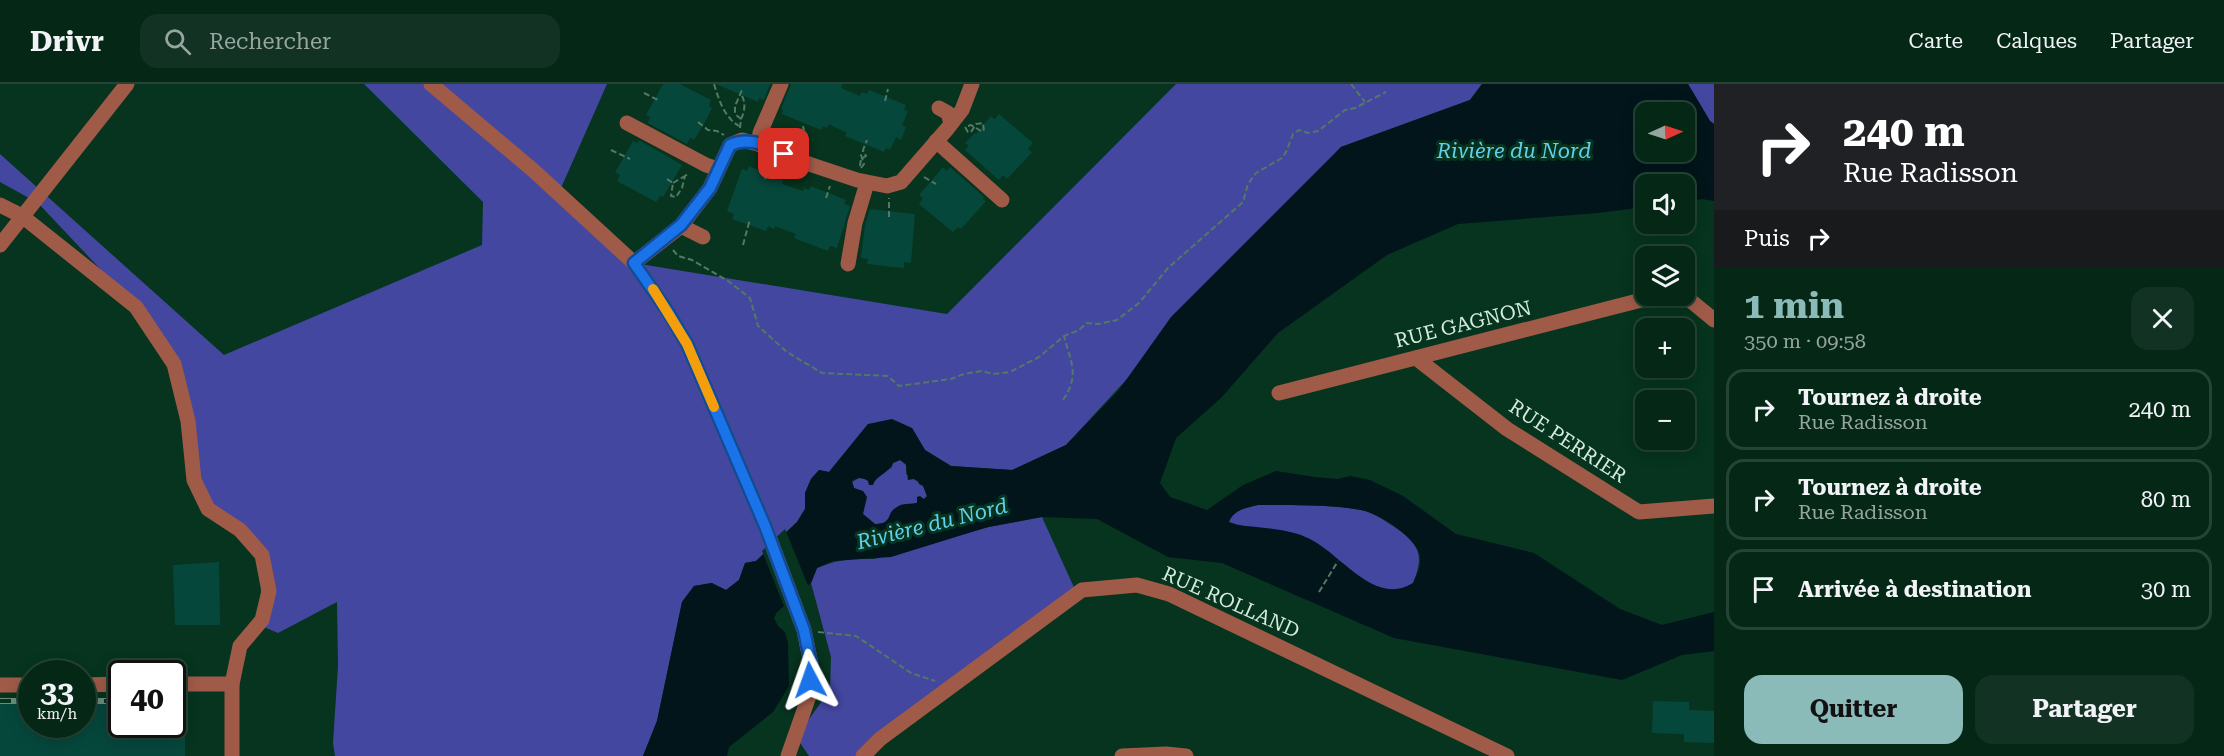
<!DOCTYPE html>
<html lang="fr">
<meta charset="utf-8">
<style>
:root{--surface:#042716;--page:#123323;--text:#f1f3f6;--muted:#97a5a1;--line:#254435;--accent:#8bbbb9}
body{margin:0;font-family:"Roboto Serif",serif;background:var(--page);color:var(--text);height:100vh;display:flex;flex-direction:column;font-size:22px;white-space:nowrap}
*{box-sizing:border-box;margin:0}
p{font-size:20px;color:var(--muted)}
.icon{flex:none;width:33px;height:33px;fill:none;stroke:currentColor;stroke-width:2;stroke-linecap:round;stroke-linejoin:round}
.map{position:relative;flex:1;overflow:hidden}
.details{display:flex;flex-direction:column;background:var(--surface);width:510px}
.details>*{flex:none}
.top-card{background:#202124;color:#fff;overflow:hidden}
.needle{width:39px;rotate:87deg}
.tools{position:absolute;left:1635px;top:18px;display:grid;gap:12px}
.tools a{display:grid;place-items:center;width:60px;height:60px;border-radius:12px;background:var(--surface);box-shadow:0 3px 15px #0003,0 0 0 2px var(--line);font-size:30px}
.speed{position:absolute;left:18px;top:576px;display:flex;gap:12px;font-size:30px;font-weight:700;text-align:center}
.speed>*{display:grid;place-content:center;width:78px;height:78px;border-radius:50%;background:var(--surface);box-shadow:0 3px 15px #0003,0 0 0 2px var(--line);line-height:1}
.speed small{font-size:15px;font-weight:400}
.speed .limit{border:3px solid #111;border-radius:9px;background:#fff;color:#111}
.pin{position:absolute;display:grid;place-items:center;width:51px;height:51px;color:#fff;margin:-26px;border-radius:12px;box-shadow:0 3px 9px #0006}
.me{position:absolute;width:66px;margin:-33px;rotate:356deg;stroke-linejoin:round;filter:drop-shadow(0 0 4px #0008)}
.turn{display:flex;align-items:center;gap:21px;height:126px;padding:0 30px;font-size:27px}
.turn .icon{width:78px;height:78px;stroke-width:2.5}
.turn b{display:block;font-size:42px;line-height:51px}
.then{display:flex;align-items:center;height:57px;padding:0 30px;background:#0003;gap:12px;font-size:22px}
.round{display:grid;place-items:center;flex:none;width:63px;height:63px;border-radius:18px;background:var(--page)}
.overview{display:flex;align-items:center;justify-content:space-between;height:102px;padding:0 30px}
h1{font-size:36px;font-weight:700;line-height:45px;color:var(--accent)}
.cta{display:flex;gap:12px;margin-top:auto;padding:12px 30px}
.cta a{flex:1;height:69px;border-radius:18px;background:var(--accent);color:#111;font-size:24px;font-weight:700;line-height:69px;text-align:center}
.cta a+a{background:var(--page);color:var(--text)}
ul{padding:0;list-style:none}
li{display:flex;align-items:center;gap:18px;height:81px;margin:0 12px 9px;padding:0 18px;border:3px solid var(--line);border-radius:18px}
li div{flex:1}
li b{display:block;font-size:22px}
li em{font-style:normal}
header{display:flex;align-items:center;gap:36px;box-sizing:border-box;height:84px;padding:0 30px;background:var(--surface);border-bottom:2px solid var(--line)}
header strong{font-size:28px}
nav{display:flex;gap:33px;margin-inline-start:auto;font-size:21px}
.search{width:420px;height:54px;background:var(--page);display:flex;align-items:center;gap:15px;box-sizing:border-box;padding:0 21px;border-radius:18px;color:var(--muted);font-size:22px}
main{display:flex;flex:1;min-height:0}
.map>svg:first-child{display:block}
.green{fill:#43479f}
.water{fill:#01151b;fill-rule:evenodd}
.pier{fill:#06341e}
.building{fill:#06473c}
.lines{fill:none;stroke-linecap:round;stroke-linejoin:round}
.path{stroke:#537965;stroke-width:2;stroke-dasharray:6 3;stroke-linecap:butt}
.minor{stroke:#a05b48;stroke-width:15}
.rail-casing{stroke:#6c8f7c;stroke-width:6}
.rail{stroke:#06341e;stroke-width:4;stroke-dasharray:11;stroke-linecap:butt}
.route-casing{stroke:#114b97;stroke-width:15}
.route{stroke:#1a73e8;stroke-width:10}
.slow{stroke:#f59e0b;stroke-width:10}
.labels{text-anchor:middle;stroke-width:6;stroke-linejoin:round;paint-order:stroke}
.street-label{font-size:20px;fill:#d5ecdd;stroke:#06341e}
.water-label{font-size:21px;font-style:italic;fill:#5fd0ec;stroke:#06341e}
</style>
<header>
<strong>Drivr</strong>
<div class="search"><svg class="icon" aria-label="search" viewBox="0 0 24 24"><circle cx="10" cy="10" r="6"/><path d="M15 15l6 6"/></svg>Rechercher</div>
<nav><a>Carte</a><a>Calques</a><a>Partager</a></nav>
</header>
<main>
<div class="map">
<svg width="1714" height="672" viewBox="0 0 1714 672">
<rect width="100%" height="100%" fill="#06341e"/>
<g class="green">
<path d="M364,0H607L561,104L634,179L947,230L1176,0H1482L1470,16L1341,63L1066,361L1012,386L951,382L925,366L912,344L868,340L829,388L819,386L811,395L805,409V425L797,438L756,477L745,479L739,496L726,506L711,499L694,502L682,518L657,637L643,672H335L333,659L338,582L337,518L278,549L264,543L261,512L260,474L237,448L205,432L170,278L137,224L38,119L0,98V70L224,271L482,161L483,118Z"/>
<path d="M1688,0H1714V40L1710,37Z"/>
<path d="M900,376L906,381V390L923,401L927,412L924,415L917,414L918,418L890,433L884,439L875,440L863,430L864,410L854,404L852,398L859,394L874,397L892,383L893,379Z"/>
<path d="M1258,421C1289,421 1335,420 1365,427C1375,430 1385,437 1393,442C1419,459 1425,470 1413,499C1408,502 1403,506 1396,507C1362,509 1330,460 1297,450C1275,444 1251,446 1229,438C1234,425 1246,424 1258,421Z"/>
<path d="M1042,433L1077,510L863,672H809L796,653L830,606L831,573L811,499L817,484C836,476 853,474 874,475L989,443Z"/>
</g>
<path class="water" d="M1482,0H1688L1710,37L1714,40V117L1702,115L1685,118L1684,100H1646L1645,123L1598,129L1458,140L1387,171L1278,249L1221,314L1176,354L1160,399L1170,413L1207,426L1243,401L1276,387L1315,393L1337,395L1350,392L1370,396L1403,412L1456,450L1534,469L1620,525L1662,541L1714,528V567L1682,571L1622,596L1394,554L1222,479L1168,473L1097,435L1042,433L988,443L891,473L833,477L817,484L811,499L777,528L774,534L778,542L785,548L788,559L789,602L773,628L729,663L727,672H643L657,637L682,518L694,502L712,499L726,506L739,496L745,479L756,477L797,438L805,425V409L811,395L819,386L829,388L868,340L892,335L912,344L925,366L951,382L1012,386L1066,361L1119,306L1171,233L1341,63L1470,16ZM1646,28H1684V68H1646ZM900,376L906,380L908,396L914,395L918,397L919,400L923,402L927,412L924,415L920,412L917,413V419C911,420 902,419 897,423C885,429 894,440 875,440L863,430L867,413L863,407L854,404L852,397C857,393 863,393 868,397L869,401H873C876,391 890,388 893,379ZM1258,421C1289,421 1335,420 1365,427C1381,431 1418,455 1420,473C1421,483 1417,490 1413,499C1375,523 1342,471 1310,455C1289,444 1261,444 1237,441L1229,438C1234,425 1246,424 1258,421Z"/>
<path class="pier" d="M785,445L809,504L785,525L762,467Z"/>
<g class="building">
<path d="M663,0H680L711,16L709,22L712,24L706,36L694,56L690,54L687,60L648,39L650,33L646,31Z"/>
<path d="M716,0H770L764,16L759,14L758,18Z"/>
<path d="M791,0H843L841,4L860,12L862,8L867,10L869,6L906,21L904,26L908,27L902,41L906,43L901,56L896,53L890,66L886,64L884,68L845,52L847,49L829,40L827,44L823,42L821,46L782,30L783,26L781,25Z"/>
<path d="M999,30L1033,59L1028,65L1032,68L1024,77L1007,95L1003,91L999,96L965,66L969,62L965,59L975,49L976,50L991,32L995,35Z"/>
<path d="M639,56L682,81L663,113L660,112L656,118L617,97L620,91L615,88L621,78L633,57L638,59Z"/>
<path d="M749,82L783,96L782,100L803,107L804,104L809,106L811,102L846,116L844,120L850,122L837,164L830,162L828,167L794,154L796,150L775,142L774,145L768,142L766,147L732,135L734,130L727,127L742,85L747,87Z"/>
<path d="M943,83L947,87L950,83L984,113L982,115L986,117L961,145L958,143L953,148L919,120L923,114L919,111Z"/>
<path d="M870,125L915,130L911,179L904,178V184L892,183L867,180L868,175L861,174L865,141Z"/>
<path d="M219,478L220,541H175L173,481Z"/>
<path d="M1653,617L1689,618V626L1714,627V659L1684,658V650L1652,649Z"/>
<path d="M0,619H32V640H82V620H122V640H172V621H185V672H0Z"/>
</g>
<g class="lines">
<g class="path">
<path d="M714,0C719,16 724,33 739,42"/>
<path d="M1351,0L1365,18"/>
<path d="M644,9L660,17"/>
<path d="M885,17L888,5"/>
<path d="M741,35C745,27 746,18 741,10"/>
<path d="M698,38L708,46L717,47L724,51"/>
<path d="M968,42L971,41L981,47"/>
<path d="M965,43L968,48H971L976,40L983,39L984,48"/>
<path d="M740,44L741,35L735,30V22L742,6"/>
<path d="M800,61L798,57L805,50L803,42"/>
<path d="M800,62L803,58L800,49L802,45"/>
<path d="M611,66L630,75"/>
<path d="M860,82L861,75L866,72L863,66L867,56"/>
<path d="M861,84L864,80L861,71L863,67"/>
<path d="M924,93L936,100"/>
<path d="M667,95L673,99L671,112L676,113L682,104L685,92L689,89"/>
<path d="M765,95L770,77"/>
<path d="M673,99L685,92"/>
<path d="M826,114L830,102"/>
<path d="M889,133V114"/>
<path d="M743,161L750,135"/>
<path d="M673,166L678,172L692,176L728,197L750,214L758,242L787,268L822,289L888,292L899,302L951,295L964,290L981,287L993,290L1010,288L1039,273L1064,252L1079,246L1087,239L1098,240L1117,236L1139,219L1168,184L1243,118L1248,100L1256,89L1282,74L1286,68L1293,50L1299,46L1308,49L1318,47L1345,26L1355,24L1386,8"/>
<path d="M1063,316C1080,291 1071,279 1064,252"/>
<path d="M1319,508L1338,477"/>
<path d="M818,548L856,552L911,589L935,597"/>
</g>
<g class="minor">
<path d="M431,0L534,87L634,179L668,228L687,260L765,442L804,546L811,580L809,612L788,672"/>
<path d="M939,24L948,29L951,39"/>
<path d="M627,39L706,81L718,85"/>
<path d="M936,57L1002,116"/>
<path d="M758,60L760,49L781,0"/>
<path d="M0,121L22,132L136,223L174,280L188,337L194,396L208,425L240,446L262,471L269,507L262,536L240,562L232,600H172"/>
<path d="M681,142L703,153"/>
<path d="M0,161L127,0"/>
<path d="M634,179L681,142L710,104L730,61L742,56L758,60L809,80L857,96L887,102L901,98L948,44L962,26L972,0"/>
<path d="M848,180L855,139L867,99"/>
<path d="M1681,212L1691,217L1714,236"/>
<path d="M1416,274L1507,345L1639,428L1714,422"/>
<path d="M1279,309L1657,212"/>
<path d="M232,600V672"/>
<path d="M0,601H32"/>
<path d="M82,601L122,600"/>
<path d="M863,672L880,655L1082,506L1137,501L1169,510L1507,672"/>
<path d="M1122,672L1166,670L1186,672"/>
</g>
<g class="rail-casing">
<g id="rail">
<path d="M0,617H32"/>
<path d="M82,617H122"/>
<path d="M172,617H185"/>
</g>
</g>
<use href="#rail" class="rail"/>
</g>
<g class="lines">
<g class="route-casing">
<path id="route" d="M784,70C765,62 750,52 730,61L710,104L681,141L634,179L668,228L687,260L765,442L804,546L811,580L810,596"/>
</g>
<use href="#route" class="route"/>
<path class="slow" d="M653,205L687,260L714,323"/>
</g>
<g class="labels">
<g class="street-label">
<text transform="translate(1463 240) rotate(-14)" y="7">RUE GAGNON</text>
<text transform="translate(1568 357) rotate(33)" y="7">RUE PERRIER</text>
<text transform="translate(1231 518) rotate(24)" y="7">RUE ROLLAND</text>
</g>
<g class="water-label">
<text x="1514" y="74">Rivière du Nord</text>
<text transform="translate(932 440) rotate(-14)" y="7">Rivière du Nord</text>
</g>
</g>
</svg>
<div class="tools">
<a><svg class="needle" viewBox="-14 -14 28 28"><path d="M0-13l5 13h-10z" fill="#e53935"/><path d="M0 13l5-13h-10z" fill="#97a5a1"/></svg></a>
<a><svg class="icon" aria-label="sound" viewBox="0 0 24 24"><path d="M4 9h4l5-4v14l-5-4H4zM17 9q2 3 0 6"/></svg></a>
<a><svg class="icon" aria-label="layers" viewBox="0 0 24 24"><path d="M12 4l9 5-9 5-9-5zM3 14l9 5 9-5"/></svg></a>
<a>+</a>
<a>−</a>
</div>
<div class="speed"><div>33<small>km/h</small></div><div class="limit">40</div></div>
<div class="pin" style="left:784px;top:70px;background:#d93025"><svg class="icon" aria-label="arrive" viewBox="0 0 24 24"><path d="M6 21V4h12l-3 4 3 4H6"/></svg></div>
<svg class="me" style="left:810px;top:596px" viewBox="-20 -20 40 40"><path d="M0-17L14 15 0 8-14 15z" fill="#1a73e8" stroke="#fff" stroke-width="4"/></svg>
</div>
<section class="details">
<div class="top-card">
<div class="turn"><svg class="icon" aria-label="right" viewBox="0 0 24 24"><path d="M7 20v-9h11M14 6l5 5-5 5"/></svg><div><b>240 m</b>Rue Radisson</div></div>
<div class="then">Puis<svg class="icon" aria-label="right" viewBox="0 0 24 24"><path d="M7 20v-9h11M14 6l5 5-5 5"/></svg></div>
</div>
<div class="overview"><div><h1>1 min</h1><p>350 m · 09:58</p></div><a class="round"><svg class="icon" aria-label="close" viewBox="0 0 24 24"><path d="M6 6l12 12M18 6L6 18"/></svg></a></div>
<ul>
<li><svg class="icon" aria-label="right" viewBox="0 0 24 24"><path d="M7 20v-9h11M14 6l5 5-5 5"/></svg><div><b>Tournez à droite</b><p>Rue Radisson</p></div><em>240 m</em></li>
<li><svg class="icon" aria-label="right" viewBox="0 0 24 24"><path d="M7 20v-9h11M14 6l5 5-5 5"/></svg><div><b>Tournez à droite</b><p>Rue Radisson</p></div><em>80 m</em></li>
<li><svg class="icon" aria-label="arrive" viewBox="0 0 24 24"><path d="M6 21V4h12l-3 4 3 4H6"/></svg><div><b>Arrivée à destination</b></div><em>30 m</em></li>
</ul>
<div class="cta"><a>Quitter</a><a>Partager</a></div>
</section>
</main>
